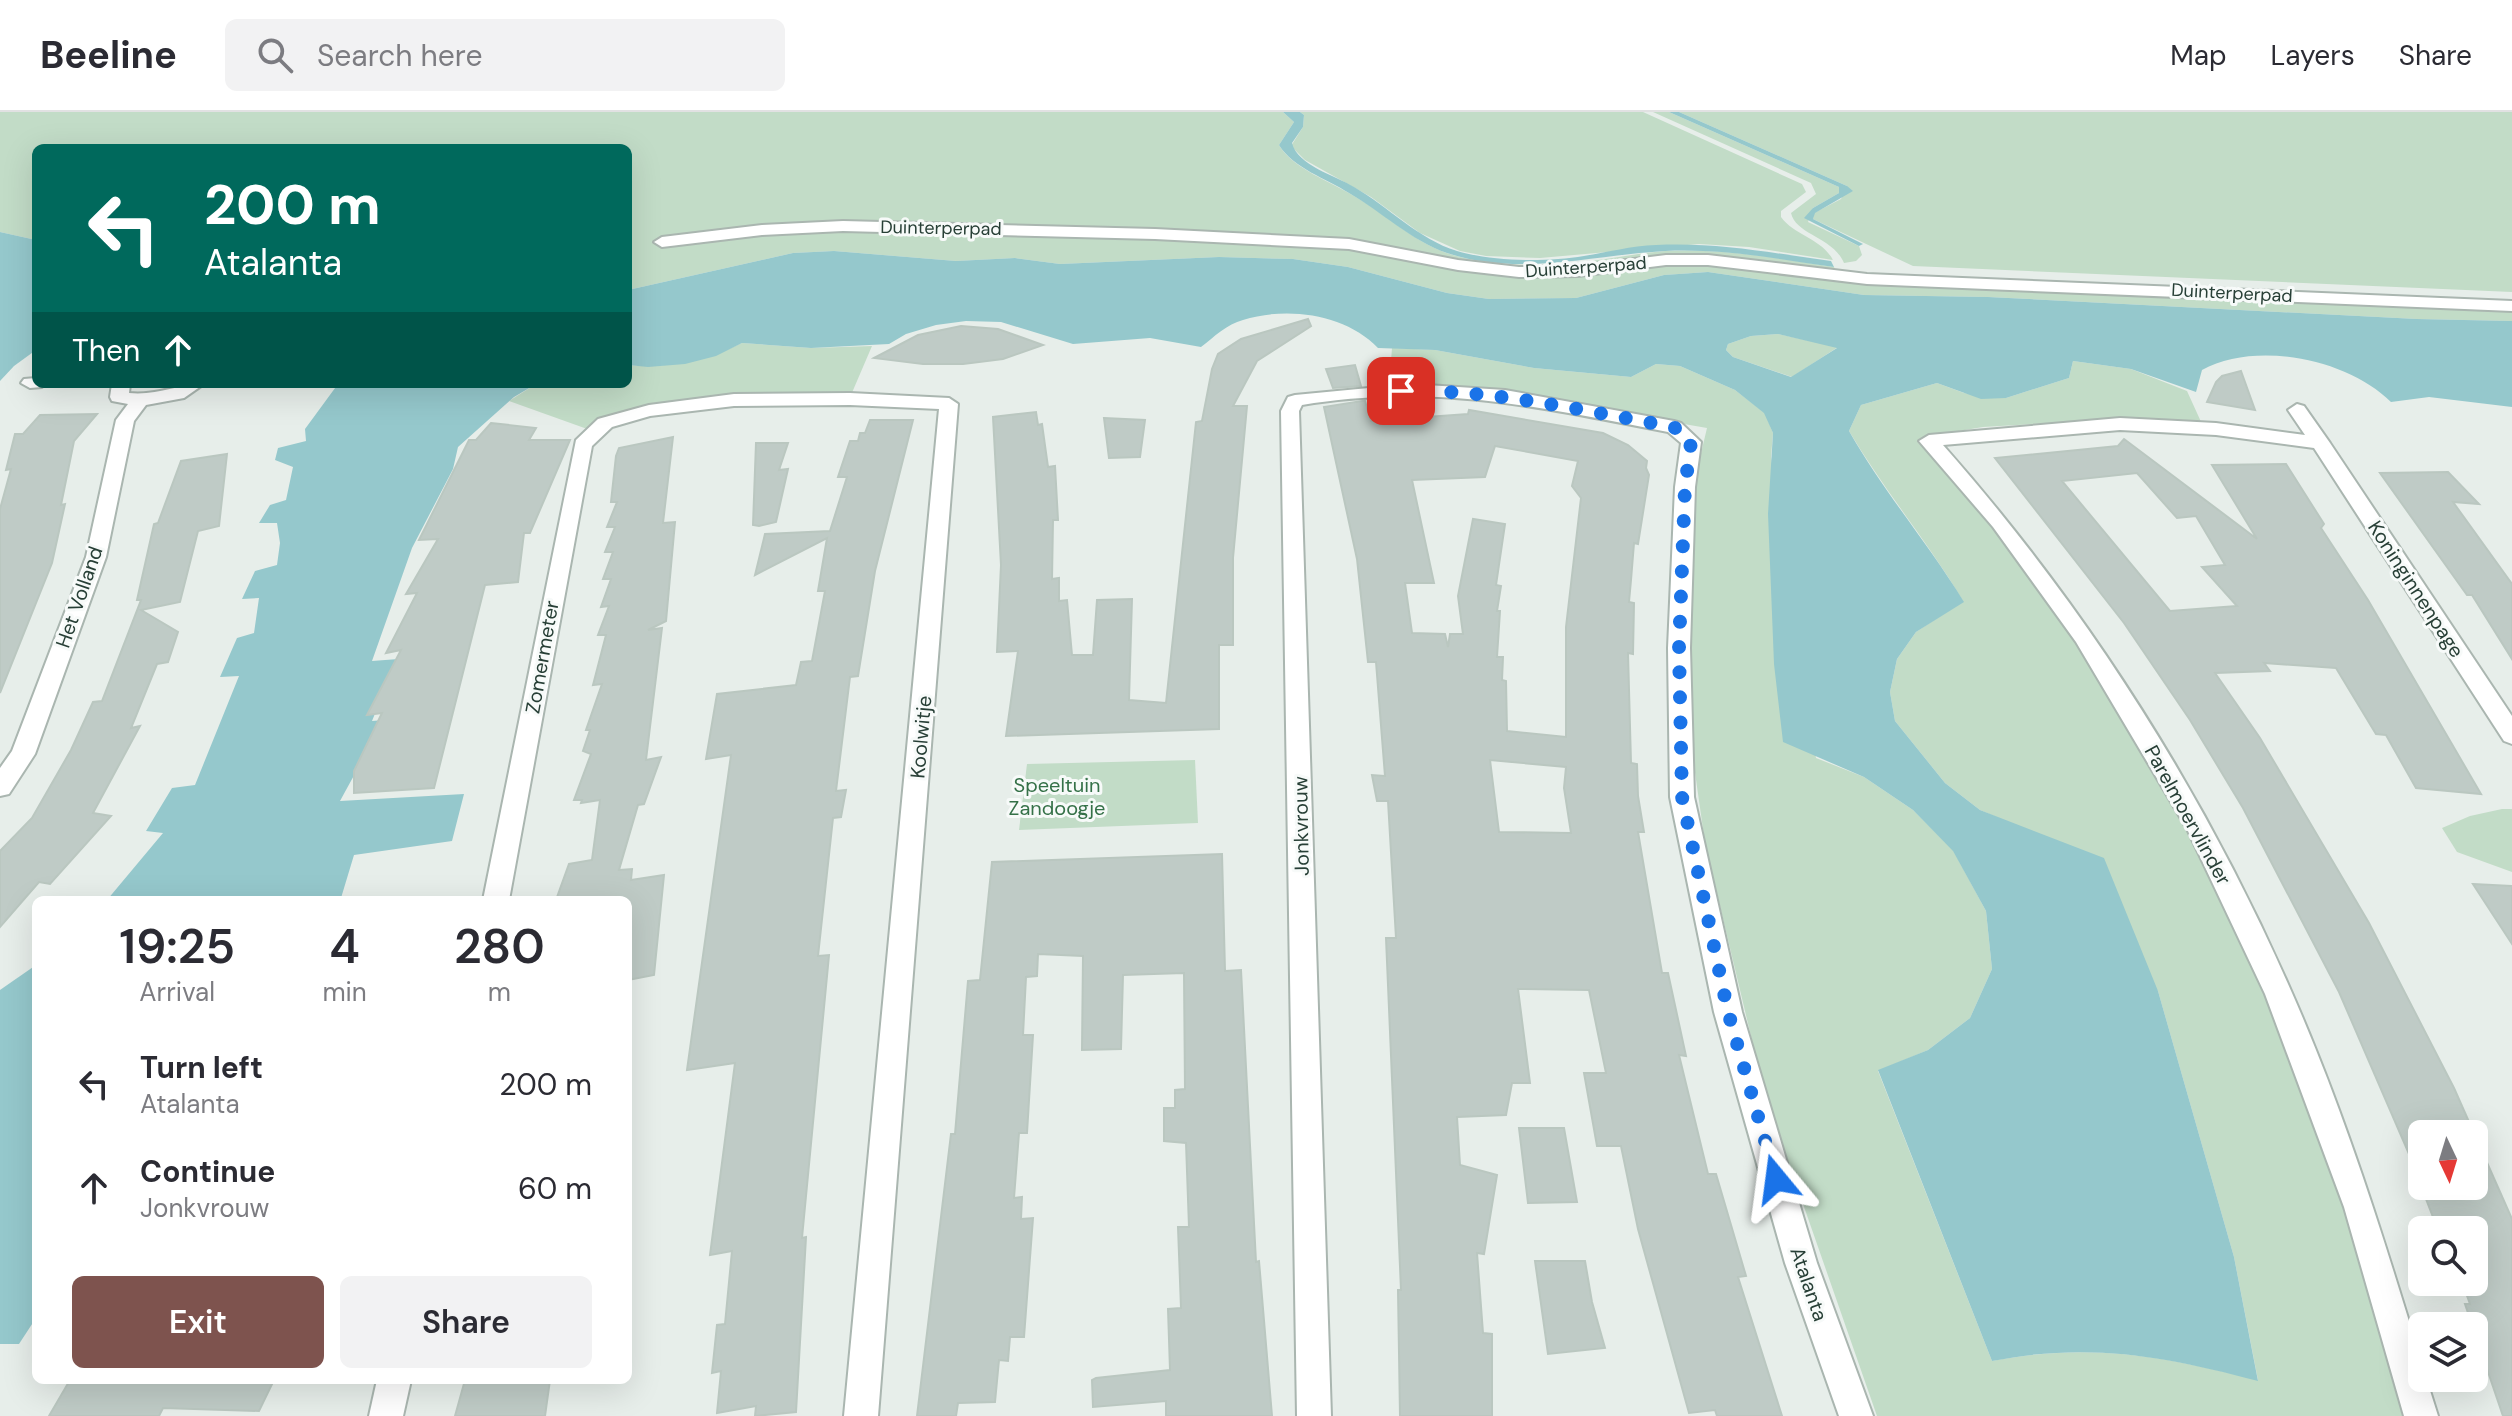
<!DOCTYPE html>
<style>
:root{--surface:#fff;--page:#f2f2f3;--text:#2b2b33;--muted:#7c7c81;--line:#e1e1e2;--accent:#7e534e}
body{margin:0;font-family:"DM Sans",sans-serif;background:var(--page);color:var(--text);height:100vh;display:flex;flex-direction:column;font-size:30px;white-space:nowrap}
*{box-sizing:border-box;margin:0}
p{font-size:26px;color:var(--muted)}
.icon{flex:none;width:44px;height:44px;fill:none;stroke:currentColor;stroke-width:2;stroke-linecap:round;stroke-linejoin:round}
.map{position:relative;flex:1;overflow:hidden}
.sheet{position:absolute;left:32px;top:784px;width:600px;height:488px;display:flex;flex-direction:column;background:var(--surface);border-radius:12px;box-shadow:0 8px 32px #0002}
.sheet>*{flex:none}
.top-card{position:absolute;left:32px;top:32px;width:600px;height:244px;border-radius:12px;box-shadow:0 8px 32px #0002;background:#00695c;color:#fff;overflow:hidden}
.needle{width:52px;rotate:176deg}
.buttons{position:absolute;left:2408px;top:1008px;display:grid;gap:16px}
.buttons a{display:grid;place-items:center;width:80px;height:80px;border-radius:12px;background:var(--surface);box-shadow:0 8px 32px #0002;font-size:40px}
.pin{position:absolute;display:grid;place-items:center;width:68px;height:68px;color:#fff;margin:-34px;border-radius:16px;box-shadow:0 4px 12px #0006}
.me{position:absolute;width:88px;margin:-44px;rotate:344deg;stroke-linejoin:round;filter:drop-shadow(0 0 6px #0008)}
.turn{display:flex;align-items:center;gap:28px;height:168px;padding:0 40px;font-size:36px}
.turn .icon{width:104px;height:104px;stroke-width:2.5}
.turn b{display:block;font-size:56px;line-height:68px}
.then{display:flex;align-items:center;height:76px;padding:0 40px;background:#0003;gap:16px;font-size:30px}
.eta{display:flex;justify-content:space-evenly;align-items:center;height:136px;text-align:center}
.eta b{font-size:48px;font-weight:600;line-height:56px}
.cta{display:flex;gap:16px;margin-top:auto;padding:16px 40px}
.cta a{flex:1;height:92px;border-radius:12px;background:var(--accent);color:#fff;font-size:32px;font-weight:600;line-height:92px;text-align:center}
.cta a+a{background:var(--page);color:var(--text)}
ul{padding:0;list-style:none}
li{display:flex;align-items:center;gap:24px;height:104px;padding:0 40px}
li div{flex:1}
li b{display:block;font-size:30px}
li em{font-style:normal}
header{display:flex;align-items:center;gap:48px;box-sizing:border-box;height:112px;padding:0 40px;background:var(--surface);border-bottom:2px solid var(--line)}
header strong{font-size:38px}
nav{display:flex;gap:44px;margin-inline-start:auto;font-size:28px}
.search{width:560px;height:72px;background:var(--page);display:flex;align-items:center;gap:20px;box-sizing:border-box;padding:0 28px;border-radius:12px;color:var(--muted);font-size:30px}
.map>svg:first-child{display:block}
.green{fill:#c2dcc7}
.water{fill:#95c8cc;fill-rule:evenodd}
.building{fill:#bfcbc6;stroke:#bac7c0;stroke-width:2;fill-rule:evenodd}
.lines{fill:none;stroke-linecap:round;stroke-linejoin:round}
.minor-casing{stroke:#aab6b0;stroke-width:4}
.minor{fill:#fff;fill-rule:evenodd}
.route{stroke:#1a73e8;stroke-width:14;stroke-dasharray:0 25.2}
.labels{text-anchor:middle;stroke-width:6;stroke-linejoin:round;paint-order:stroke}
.far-street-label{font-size:18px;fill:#273f36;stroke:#f7faf9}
.street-label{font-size:20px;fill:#273f36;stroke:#f7faf9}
.park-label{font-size:20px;fill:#357148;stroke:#f7faf9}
</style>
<header>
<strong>Beeline</strong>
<div class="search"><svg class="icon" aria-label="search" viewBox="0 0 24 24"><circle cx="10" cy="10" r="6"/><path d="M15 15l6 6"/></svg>Search here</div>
<nav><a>Map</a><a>Layers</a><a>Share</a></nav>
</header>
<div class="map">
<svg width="2512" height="1304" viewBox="0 0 2512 1304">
<rect width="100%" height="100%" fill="#e7eeea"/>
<g class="green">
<path d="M0,0H1283L1294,10L1279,33C1292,56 1331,70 1354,84C1388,103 1415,132 1453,143C1492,154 1540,155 1580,150C1608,148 1636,141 1665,139C1722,136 1778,146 1834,155L1836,160L1830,161L1707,145L1665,146L1577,156L1519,157L1459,150L1349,129L1155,119L844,111L762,115L662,128L665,132L762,120L842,116L1154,124L1348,135L1457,155L1519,163H1552L1668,151L1709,150L1872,173L2028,174L2512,196V209L2417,207L1988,185L1864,183L1708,160L1664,163L1576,186L1489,187L1447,181L1348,155L1293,147L1219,145L1060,152L1015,146L956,149L834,139L793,141L628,178V36H36V128L0,120Z"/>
<path d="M1300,0H1643L1802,72L1806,80L1781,99V105C1795,124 1821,126 1833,148L1749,135L1699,132L1540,146L1486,144L1460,139L1420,121L1371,85L1305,48L1291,34L1303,15L1304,3Z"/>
<path d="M1653,0H1669L1839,75V81L1813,96L1808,110L1859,134L1862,143L1856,149L1844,151C1833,125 1796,123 1791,101L1816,82L1811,71Z"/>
<path d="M1679,0H2512V180L1913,154L1813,107L1814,101L1841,87L1847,74Z"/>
<path d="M1778,222L1838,235L1792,265L1733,245L1726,238L1728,232L1751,224Z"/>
<path d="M742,231L811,236L872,234L851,283L645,296L590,318L509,289L536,272H628V253C667,257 708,248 742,231Z"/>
<path d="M1392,236L1435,238L1534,256L1631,265L1656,252L1680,254L1735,278L1765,301L1773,321L1771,345L1816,646L1864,665L1913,698L1953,738L1986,799L1992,857L1970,906L1928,938L1878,959L1992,1249C2091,1230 2163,1244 2258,1268L2234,1145L2158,879L2029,719L1980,698L1945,671L1895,609L1890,580L1897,547L1916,520L1963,489C1928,430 1884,378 1849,319L1861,293L1937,271L1964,281L2006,286L2069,266L2073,249L2131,257L2187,279L2202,312L2136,306L1983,315L1947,321L1936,335L1939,351L1963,382L2002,421L2051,484L2184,700L2275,893L2362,1142L2403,1304H1877L1765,983L1705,731L1683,576V508L1698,354L1707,316L1470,275H1389Z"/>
<path d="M1195,648L1198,711L1019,718L1027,652Z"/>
<path d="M2502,697H2512V760L2457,740L2442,716L2470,704Z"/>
</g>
<g class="water">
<path d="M1283,0H1300L1304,3L1303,15L1292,31C1297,53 1336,64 1354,75C1389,95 1418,127 1457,139C1494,150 1546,150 1584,144C1608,140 1631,134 1656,133C1717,130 1772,141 1831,149L1834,155C1777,147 1722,136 1665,139C1593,143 1519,165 1447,141C1410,128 1382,100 1349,81C1327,67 1293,56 1279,33L1294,10Z"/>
<path d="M1669,0H1679L1847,74L1853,79L1815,101L1813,107L1863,132L1859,134L1804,106L1813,96L1839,81V75Z"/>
<path d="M0,120L36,128V238L14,254L0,269Z"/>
<path d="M834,139L956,149L1015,146L1060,152L1219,145L1293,147L1348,155L1447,181L1489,187L1576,186L1664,163L1708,160L1864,183L1988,185L2417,207L2512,209V295L2429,285L2391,290C2348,247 2256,228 2202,258L2196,280L2131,257L2073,249L2069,266L2006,286L1981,287L1937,271L1861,293L1849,319C1883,379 1928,431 1964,490L1916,520L1897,547L1890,580L1895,609L1945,671L1980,698L2104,746L2158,879L2234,1145L2258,1269C2164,1244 2089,1230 1992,1249L1878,958L1928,938L1970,906L1992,857L1986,799L1953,739L1913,698L1864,665L1783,630L1774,552L1768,402L1773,321L1764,301L1735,278L1680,254L1656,252L1631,265L1534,256L1435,238L1378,236C1346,202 1287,194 1243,208C1227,212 1214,225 1201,235L1150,226L1073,232L1001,210L966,209L936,213L906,222L889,232L811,236L742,231L716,244L685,252L648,255L628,253V178L793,141ZM1778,222L1837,236L1791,265L1733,245L1726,238L1728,232L1751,224Z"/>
<path d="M338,272H536L514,285L458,335L453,357L412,436L372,549L425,545L387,572L372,609L411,606L369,636L340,689L464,682L452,729L354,743L341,786L332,788H107L163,721L146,719L172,676L195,673L239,564L220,565L237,526L254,521L259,486L242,487L255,459L277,453L280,431L277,411H259L270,393L286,388L293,355L275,348L278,336L306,329L305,317Z"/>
<path d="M36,853V1206L19,1232H0V878Z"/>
</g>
<g class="building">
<path d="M1308,207L1311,214L1257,249L1233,294H1247L1233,446V533H1219V617L1006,624L1018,539L997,540L1001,453L993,305L1036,300L1038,313L1042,312L1048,355L1055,354L1058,408H1053L1052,467L1059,466V489L1067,488L1072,543H1093L1097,488L1132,487L1129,588L1166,591L1196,310L1202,309L1212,257L1218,242L1241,227Z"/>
<path d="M961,214L998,217L1043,233L1003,247L963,252H923L874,246L918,223Z"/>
<path d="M1355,253L1361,274L1333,276L1326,257Z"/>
<path d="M2241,259L2255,298L2207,290L2216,270L2222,264Z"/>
<path d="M1362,289H1365L1371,309L1468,302L1469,298L1603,321L1628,333L1647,349L1646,356L1649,363L1638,432L1634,431L1631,468L1629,490L1634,491L1633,542L1628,541L1631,651L1637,652L1638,684L1644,720H1638L1662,861H1668L1686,944L1679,943L1708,1062H1716L1746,1164L1738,1165L1782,1304H1717L1715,1298L1689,1301L1638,1117L1621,1034H1597L1584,961H1606L1589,878L1518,877L1530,971H1512L1506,1003L1457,1005L1460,1053L1497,1063L1484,1142L1477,1141L1483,1221L1492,1222V1304H1400L1398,1178H1401L1386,826H1396L1388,689H1377L1372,663L1385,664L1376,550H1368L1357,447L1324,295ZM1495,334L1578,349L1572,374L1581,386L1566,515V625L1507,619L1506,569L1502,568L1503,545H1497L1500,499H1497L1501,474L1496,473L1505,412L1473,407L1458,484L1463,522H1450L1448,535L1445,522L1412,521L1405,471H1434L1412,368L1485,365ZM1490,648L1566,655L1564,676L1571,721L1499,720Z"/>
<path d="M97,302L74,329L61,393L65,392L52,451L0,581V397L11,357L6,358L15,322H23L40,303Z"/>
<path d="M1104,306L1145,308L1140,345L1109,346Z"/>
<path d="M870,308H913L875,459L858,564L850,565L836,679L846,678L841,705L833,706L818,844L829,843L802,1126L806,1125L796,1300L755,1304L756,1294L717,1301L721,1259L712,1261L717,1213L725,1212L732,1139L710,1143L735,951L687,958L731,643L706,647L717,582L796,573L801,550L812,549L825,479H818L827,426L755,463L765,422L830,419L847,365H838L850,329H858L860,321H865Z"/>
<path d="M491,311L536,316L529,328H570L530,421H524L518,470L485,473L434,676L354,681V659L382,601L367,603L401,538L386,541L417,481L406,482L438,427L419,428L469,328H476Z"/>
<path d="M673,325L663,411L675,410L666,509L648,518L662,516L646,648L661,645L644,692L638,693L619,758L632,757L631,768L664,763L654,863L628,868V788H556L569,752L592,748L600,688L581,691L582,688H574L591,642L583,639L590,618H586L602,572L593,573L606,523H598L609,494L601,495L611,467H603L613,440H605L615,415H607L617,390H611L616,344L619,336Z"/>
<path d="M2124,327L2257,427L2212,353L2286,352L2324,412L2321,416L2368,488L2481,682L2416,676L2386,623L2376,622L2336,556L2264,551L2270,559L2215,561L2260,626L2369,811L2454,976L2512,1107V1304H2503L2465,1192H2470L2462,1170H2474V1118H2438L2421,1074H2474V1022H2422V1072L2339,880L2243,696L2190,608L2124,511L1995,346L2118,334ZM2137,361L2177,406L2196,404L2225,453L2202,455L2237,494L2170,499L2062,369Z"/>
<path d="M756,331H788L779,358L788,357L776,410L759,414L753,413Z"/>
<path d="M227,342L219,414L198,419L180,490L141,498L178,520L168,550L157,552L131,616L140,614L93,701L111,704L50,772L39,770L0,815V739L32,706L71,638L93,590L102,589L141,488H137L154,412L158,411L181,349Z"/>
<path d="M2448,360L2479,392L2453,390L2512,472V547L2472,483H2467L2380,361Z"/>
<path d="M1222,742L1225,859L1241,858L1256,1150L1259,1149L1272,1304H1166V1289L1093,1295L1092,1268L1096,1266L1170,1258L1168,1197L1181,1196L1178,1115H1189L1186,1031L1164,1029V996H1175V978L1185,977L1184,861L1123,863L1121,937L1082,938L1083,844L1038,842L1037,864L1026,865L1023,923H1033L1027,1021H1019L1014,1086L1022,1085L1021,1107L1033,1106L1024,1225H1010L1008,1249L999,1248L995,1290L958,1291L956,1304H917L951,1022H955L968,869L980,868L992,750Z"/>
<path d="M2473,772L2512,774V832Z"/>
<path d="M1519,1016H1564L1577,1090L1528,1091Z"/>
<path d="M1535,1149H1585L1592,1190L1605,1236L1548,1242Z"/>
<path d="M70,1268H274L259,1299L163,1296L159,1304H49Z"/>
<path d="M465,1268H550L545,1304H455Z"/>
</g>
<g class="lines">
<g class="minor-casing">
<g id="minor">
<path d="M843,109L1155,117L1349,127L1458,148L1519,155L1578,154L1666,143H1708L1867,162L2512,189V199L1867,172L1708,153H1666L1578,164L1519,165L1458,158L1349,137L1155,127L843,119L762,123L662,135L654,130L662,125L762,113Z"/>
<path d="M36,266V272H44L42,275L30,276L21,271L24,267Z"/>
<path d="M112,272H130L129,281C156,284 178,272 204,272L184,286L146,293L134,309L106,445L35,642L9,682L0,684V656L12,639L86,445L116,308L128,292L112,289L110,285Z"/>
<path d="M1411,272L1505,278L1674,309L1681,311L1701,330L1695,375L1690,536L1694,685L1742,900L1817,1151L1873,1304H1839L1785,1151L1714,900L1670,685L1668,536L1675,375L1681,331L1668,320C1541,296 1445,272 1314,291L1302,293L1299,299L1331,1304H1297L1281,299L1288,285L1295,283Z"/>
<path d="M850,281L949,286L958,292L878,1304H844L939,297L850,293L734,294L650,304L612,315L592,334L509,788H483L576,328L598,307L649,293L734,282Z"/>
<path d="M2297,292L2304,294L2330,331L2512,604V632L2504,629L2314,336L2216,323L2120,318L1943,333C2087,496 2205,682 2292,881C2345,1001 2384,1127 2422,1252V1266H2426L2438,1304H2404L2344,1095L2265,882L2187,717L2076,530L1993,415L1919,329L1929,323L2120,306L2216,311L2305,323L2288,298Z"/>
<path d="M377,1268H411L403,1304H369Z"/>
</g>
</g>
<use href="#minor" class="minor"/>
</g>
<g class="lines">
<path class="route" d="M1401,279C1493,277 1583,299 1674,315L1691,330L1685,375L1679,536L1682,685L1728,900L1776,1067"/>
</g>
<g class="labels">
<g class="far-street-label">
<text transform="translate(941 116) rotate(1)" y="6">Duinterperpad</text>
<text transform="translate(1586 155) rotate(-4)" y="6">Duinterperpad</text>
<text transform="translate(2232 181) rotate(3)" y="6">Duinterperpad</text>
</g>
<g class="street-label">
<text transform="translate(2416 477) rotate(57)" y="7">Koninginnenpage</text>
<text transform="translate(79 485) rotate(-71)" y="7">Het Volland</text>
<text transform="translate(542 545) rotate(-80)" y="7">Zomermeter</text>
<text transform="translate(921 625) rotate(-85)" y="7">Koolwitje</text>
<text transform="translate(2188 703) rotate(61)" y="7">Parelmoervlinder</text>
<text transform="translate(1301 714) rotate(-91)" y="7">Jonkvrouw</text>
<text transform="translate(1809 1172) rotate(71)" y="7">Atalanta</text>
</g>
<g class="park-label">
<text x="1057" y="680">Speeltuin<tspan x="1057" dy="23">Zandoogje</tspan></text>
</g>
</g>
</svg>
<div class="buttons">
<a><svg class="needle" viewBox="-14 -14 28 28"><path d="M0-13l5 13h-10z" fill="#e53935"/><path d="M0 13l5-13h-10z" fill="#7c7c81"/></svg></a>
<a><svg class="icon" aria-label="search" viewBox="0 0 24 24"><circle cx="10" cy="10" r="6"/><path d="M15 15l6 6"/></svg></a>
<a><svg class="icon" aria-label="layers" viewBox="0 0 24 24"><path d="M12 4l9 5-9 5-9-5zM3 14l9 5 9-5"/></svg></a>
</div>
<div class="pin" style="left:1401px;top:279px;background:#d93025"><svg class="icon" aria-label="arrive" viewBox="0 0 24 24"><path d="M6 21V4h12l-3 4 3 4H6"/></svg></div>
<svg class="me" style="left:1776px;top:1067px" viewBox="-20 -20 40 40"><path d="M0-17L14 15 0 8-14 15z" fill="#1a73e8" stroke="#fff" stroke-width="4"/></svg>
<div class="top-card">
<div class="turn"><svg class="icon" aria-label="left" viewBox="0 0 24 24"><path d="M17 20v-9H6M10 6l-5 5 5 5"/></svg><div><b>200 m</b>Atalanta</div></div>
<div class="then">Then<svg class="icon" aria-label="ahead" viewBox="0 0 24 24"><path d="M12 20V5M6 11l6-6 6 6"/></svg></div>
</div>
<section class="sheet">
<div class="eta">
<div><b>19:25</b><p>Arrival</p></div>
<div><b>4</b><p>min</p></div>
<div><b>280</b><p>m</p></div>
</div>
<ul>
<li><svg class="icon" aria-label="left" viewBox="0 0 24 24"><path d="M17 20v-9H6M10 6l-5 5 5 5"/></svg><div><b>Turn left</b><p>Atalanta</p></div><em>200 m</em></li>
<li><svg class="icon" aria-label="ahead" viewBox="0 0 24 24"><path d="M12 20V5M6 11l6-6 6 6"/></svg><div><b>Continue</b><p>Jonkvrouw</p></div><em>60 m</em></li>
</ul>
<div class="cta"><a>Exit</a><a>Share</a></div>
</section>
</div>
